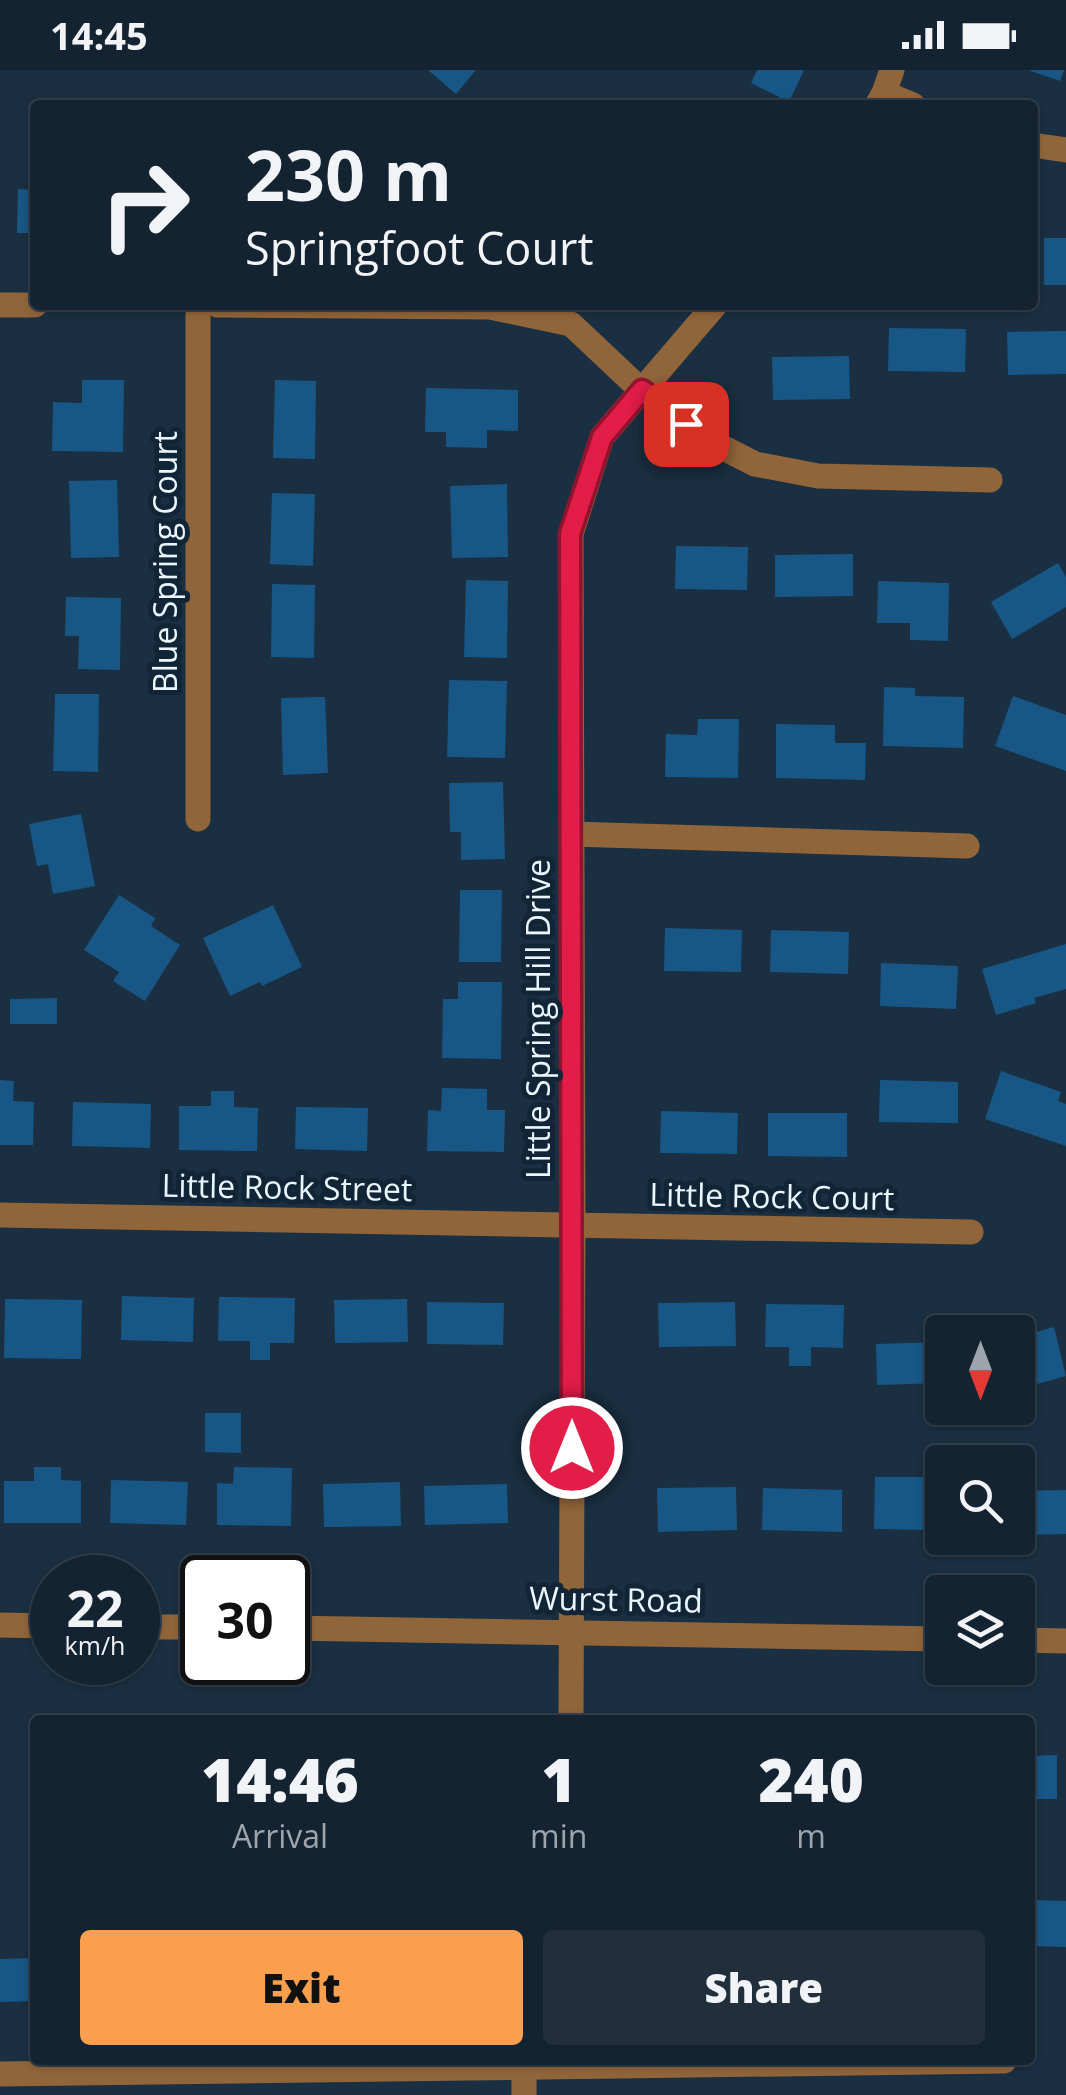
<!DOCTYPE html>
<style>
:root{--surface:#142331;--page:#212f3d;--text:#f1f3f6;--muted:#9da4ab;--line:#33404d;--accent:#fa9f4e}
body{margin:0;font-family:"Open Sans",sans-serif;background:var(--page);color:var(--text);height:100vh;display:flex;flex-direction:column;font-size:38px;white-space:nowrap}
*{box-sizing:border-box;margin:0}
p{font-size:32px;color:var(--muted)}
.icon{flex:none;width:55px;height:55px;fill:none;stroke:currentColor;stroke-width:2;stroke-linecap:round;stroke-linejoin:round}
.map{position:relative;flex:1;overflow:hidden}
.sheet{position:absolute;left:30px;top:1645px;width:1005px;height:350px;display:flex;flex-direction:column;background:var(--surface);border-radius:10px;box-shadow:0 2px 8px #0004,0 0 0 2px var(--line)}
.sheet>*{flex:none}
.top-card{position:absolute;left:30px;top:30px;width:1008px;height:210px;border-radius:10px;box-shadow:0 2px 8px #0004,0 0 0 2px var(--line);background:#142331;color:var(--text);overflow:hidden}
.needle{width:65px;rotate:180deg}
.controls{position:absolute;left:925px;top:1245px;display:grid;gap:20px}
.controls a{display:grid;place-items:center;width:110px;height:110px;border-radius:10px;background:var(--surface);box-shadow:0 2px 8px #0004,0 0 0 2px var(--line);font-size:50px}
.speed{position:absolute;left:30px;top:1485px;display:flex;gap:20px;font-size:50px;font-weight:700;text-align:center}
.speed>*{display:grid;place-content:center;width:130px;height:130px;border-radius:50%;background:var(--surface);box-shadow:0 2px 8px #0004,0 0 0 2px var(--line);line-height:1}
.speed small{font-size:25px;font-weight:400}
.speed .limit{border:5px solid #111;border-radius:15px;background:#fff;color:#111}
.pin{position:absolute;display:grid;place-items:center;width:85px;height:85px;color:#fff;margin:-42px;border-radius:20px;box-shadow:0 5px 15px #0006}
.me{position:absolute;width:110px;margin:-55px;rotate:0deg;stroke-linejoin:round;filter:drop-shadow(0 0 8px #0008)}
.turn{display:flex;align-items:center;gap:35px;height:210px;padding:0 50px;font-size:45px}
.turn .icon{width:130px;height:130px;stroke-width:2.5}
.turn b{display:block;font-size:70px;line-height:85px}
.eta{display:flex;justify-content:space-evenly;align-items:center;height:170px;text-align:center}
.eta b{font-size:60px;font-weight:800;line-height:70px}
.primary-button{display:flex;gap:20px;margin-top:auto;padding:20px 50px}
.primary-button a{flex:1;height:115px;border-radius:10px;background:var(--accent);color:#111;font-size:40px;font-weight:800;line-height:115px;text-align:center}
.primary-button a+a{background:var(--page);color:var(--text)}
.status{display:flex;justify-content:space-between;align-items:center;height:70px;padding:0 50px;background:var(--surface);direction:ltr}
.status svg{height:28px;fill:currentColor}
.map>svg:first-child{display:block}
.building{fill:#185785}
.lines{fill:none;stroke-linecap:round;stroke-linejoin:round}
.minor{stroke:#91653a;stroke-width:25}
.route-casing{stroke:#92132f;stroke-width:25}
.route{stroke:#e11d48;stroke-width:18}
.labels{text-anchor:middle;stroke-width:10;stroke-linejoin:round;paint-order:stroke}
.street-label{font-size:32px;fill:#ebf5fe;stroke:#112536}
</style>
<div class="status"><b>14:45</b><svg viewBox="0 0 49 12"><path d="M0 12V9h3v3zM5 12V6h3v6zM10 12V3h3v9zM15 12V0h3v12zM26 1h20v11H26zM47 4h2v5h-2z"/></svg></div>
<div class="map">
<svg width="1066" height="2025" viewBox="0 0 1066 2025">
<rect width="100%" height="100%" fill="#1a2f41"/>
<g class="building">
<path d="M428,0H476L456,24Z"/>
<path d="M757,0H804L789,32L751,13Z"/>
<path d="M1028,0H1064L1060,11Z"/>
<path d="M18,119L35,120V163H17Z"/>
<rect x="1044" y="168" width="22" height="47"/>
<path d="M889,258L966,259L965,302L888,301Z"/>
<path d="M1066,261V304L1008,305L1007,262Z"/>
<path d="M849,286L850,329L773,330L772,287Z"/>
<path d="M82,310H124L123,382L52,381L53,332L82,333Z"/>
<path d="M275,310L316,311L315,389L273,388Z"/>
<path d="M426,318L518,320V361L487,360V378L446,377V362H425Z"/>
<path d="M117,410L119,487L71,488L69,411Z"/>
<path d="M507,414L508,487L452,488L450,416Z"/>
<path d="M272,423L315,424L313,496L270,494Z"/>
<path d="M676,476L748,477L747,520L675,519Z"/>
<path d="M853,484V526L775,527V485Z"/>
<path d="M1058,493L1066,507V537L1012,569L991,532Z"/>
<path d="M466,510L508,511L507,588L464,587Z"/>
<path d="M878,511L949,513L948,571L910,570V553H877Z"/>
<path d="M272,514L315,515L314,588L271,587Z"/>
<path d="M66,527L121,528L120,600L78,599L79,566H65Z"/>
<path d="M449,610L507,611L505,688L447,687Z"/>
<path d="M884,617L915,618V626L964,627L963,678L883,676Z"/>
<path d="M55,624H99L98,702L53,701Z"/>
<path d="M1013,626L1066,645V701L995,676Z"/>
<path d="M325,627L328,703L283,705L281,628Z"/>
<path d="M698,649H739L738,708L665,707L666,664L697,665Z"/>
<path d="M776,654L835,655V673H866L865,710L776,708Z"/>
<path d="M503,712L505,789L461,790V762H450L449,713Z"/>
<path d="M81,744L95,816L53,824L48,794L37,796L29,754Z"/>
<path d="M460,820H502L501,892H459Z"/>
<path d="M119,825L155,848L151,856L180,875L145,931L113,911L119,902L84,880Z"/>
<path d="M273,835L302,897L262,916L260,912L230,926L203,868Z"/>
<path d="M665,858L742,860L741,902L664,901Z"/>
<path d="M771,860L849,862L848,904L770,902Z"/>
<path d="M1066,874V919L1034,928L1036,933L996,945L982,899Z"/>
<path d="M881,893L958,896L956,939L880,936Z"/>
<path d="M458,912H502L501,989L442,988L443,929H458Z"/>
<path d="M57,928V954H10V929Z"/>
<path d="M1001,1001L1061,1022L1058,1031L1066,1034V1076L985,1049Z"/>
<path d="M0,1010L14,1011L13,1031L34,1032L33,1075H0Z"/>
<path d="M880,1010L958,1012V1053L879,1052Z"/>
<path d="M442,1018L487,1019V1040H505L504,1082L427,1081L428,1040L441,1041Z"/>
<path d="M211,1021H234V1037L258,1038L257,1081L179,1080V1036H211Z"/>
<path d="M73,1032L151,1034L150,1078L72,1076Z"/>
<path d="M296,1037L368,1038L367,1081L295,1079Z"/>
<path d="M661,1041L738,1043L737,1084L660,1083Z"/>
<path d="M768,1043H847V1087L768,1086Z"/>
<path d="M122,1226L194,1228L193,1272L121,1270Z"/>
<path d="M219,1227L295,1228L294,1273H270V1290H250V1271H218Z"/>
<path d="M5,1229L82,1230L81,1289L4,1288Z"/>
<path d="M407,1229L408,1272L335,1273L334,1230Z"/>
<path d="M427,1232L504,1233L503,1275L427,1274Z"/>
<path d="M735,1232L736,1276L659,1277L658,1233Z"/>
<path d="M766,1234L844,1235L843,1278L811,1277V1296H789V1277H765Z"/>
<path d="M1054,1257L1066,1306L1019,1319L1018,1267Z"/>
<path d="M942,1272V1313L877,1315L876,1274Z"/>
<path d="M205,1343H241V1383L205,1382Z"/>
<path d="M34,1397H61V1410L81,1411V1453H4V1411H34Z"/>
<path d="M234,1397L292,1398L291,1456L217,1455V1413L233,1414Z"/>
<path d="M875,1407H932V1460L874,1459Z"/>
<path d="M111,1410L188,1412L186,1455L110,1453Z"/>
<path d="M400,1412L401,1456L324,1457L323,1414Z"/>
<path d="M507,1414L508,1453L425,1455L424,1416Z"/>
<path d="M736,1417L737,1460L658,1462L657,1418Z"/>
<path d="M763,1418L842,1420V1462L762,1460Z"/>
<path d="M1066,1420V1464L1018,1465V1421Z"/>
<path d="M29,1678H35V1717H30Z"/>
<path d="M1057,1685V1729H1030V1686Z"/>
<path d="M1030,1830L1066,1831V1877L1030,1876Z"/>
<path d="M35,1888V1931L0,1932V1889Z"/>
</g>
<g class="lines">
<g class="minor">
<path d="M884,23L913,35"/>
<path d="M877,35L884,23L892,0"/>
<path d="M1032,75L1066,80"/>
<path d="M0,235H35"/>
<path d="M198,235V749"/>
<path d="M217,235L490,237L571,254L641,320L708,370L755,394L818,406L990,410"/>
<path d="M571,764L967,776"/>
<path d="M0,1145L971,1162"/>
<path d="M0,1555L52,1556"/>
<path d="M138,1557H202"/>
<path d="M288,1558L942,1569"/>
<path d="M1018,1570L1066,1571"/>
<path d="M571,1650L573,1157L571,464L602,367L715,235"/>
<path d="M524,1990V2025"/>
<path d="M0,2004L1004,1991"/>
</g>
</g>
<g class="lines">
<g class="route-casing">
<path id="route" d="M572,1378L570,464L602,367L642,320L686,354"/>
</g>
<use href="#route" class="route"/>
</g>
<g class="labels">
<g class="street-label">
<text transform="translate(166 492) rotate(-90)" y="11">Blue Spring Court</text>
<text transform="translate(539 949) rotate(-90)" y="11">Little Spring Hill Drive</text>
<text transform="translate(287 1118) rotate(1)" y="11">Little Rock Street</text>
<text transform="translate(772 1127) rotate(1)" y="11">Little Rock Court</text>
<text transform="translate(616 1530) rotate(1)" y="11">Wurst Road</text>
</g>
</g>
</svg>
<div class="controls">
<a><svg class="needle" viewBox="-14 -14 28 28"><path d="M0-13l5 13h-10z" fill="#e53935"/><path d="M0 13l5-13h-10z" fill="#9da4ab"/></svg></a>
<a><svg class="icon" aria-label="search" viewBox="0 0 24 24"><circle cx="10" cy="10" r="6"/><path d="M15 15l6 6"/></svg></a>
<a><svg class="icon" aria-label="layers" viewBox="0 0 24 24"><path d="M12 4l9 5-9 5-9-5zM3 14l9 5 9-5"/></svg></a>
</div>
<div class="speed"><div>22<small>km/h</small></div><div class="limit">30</div></div>
<div class="pin" style="left:686px;top:354px;background:#d93025"><svg class="icon" aria-label="arrive" viewBox="0 0 24 24"><path d="M6 21V4h12l-3 4 3 4H6"/></svg></div>
<svg class="me" style="left:572px;top:1378px" viewBox="-20 -20 40 40"><circle r="17" fill="#e11d48" stroke="#fff" stroke-width="3"/><path d="M0-11L8 9 0 5-8 9z" fill="#fff"/></svg>
<div class="top-card">
<div class="turn"><svg class="icon" aria-label="right" viewBox="0 0 24 24"><path d="M7 20v-9h11M14 6l5 5-5 5"/></svg><div><b>230 m</b>Springfoot Court</div></div>
</div>
<section class="sheet">
<div class="eta">
<div><b>14:46</b><p>Arrival</p></div>
<div><b>1</b><p>min</p></div>
<div><b>240</b><p>m</p></div>
</div>
<div class="primary-button"><a>Exit</a><a>Share</a></div>
</section>
</div>
